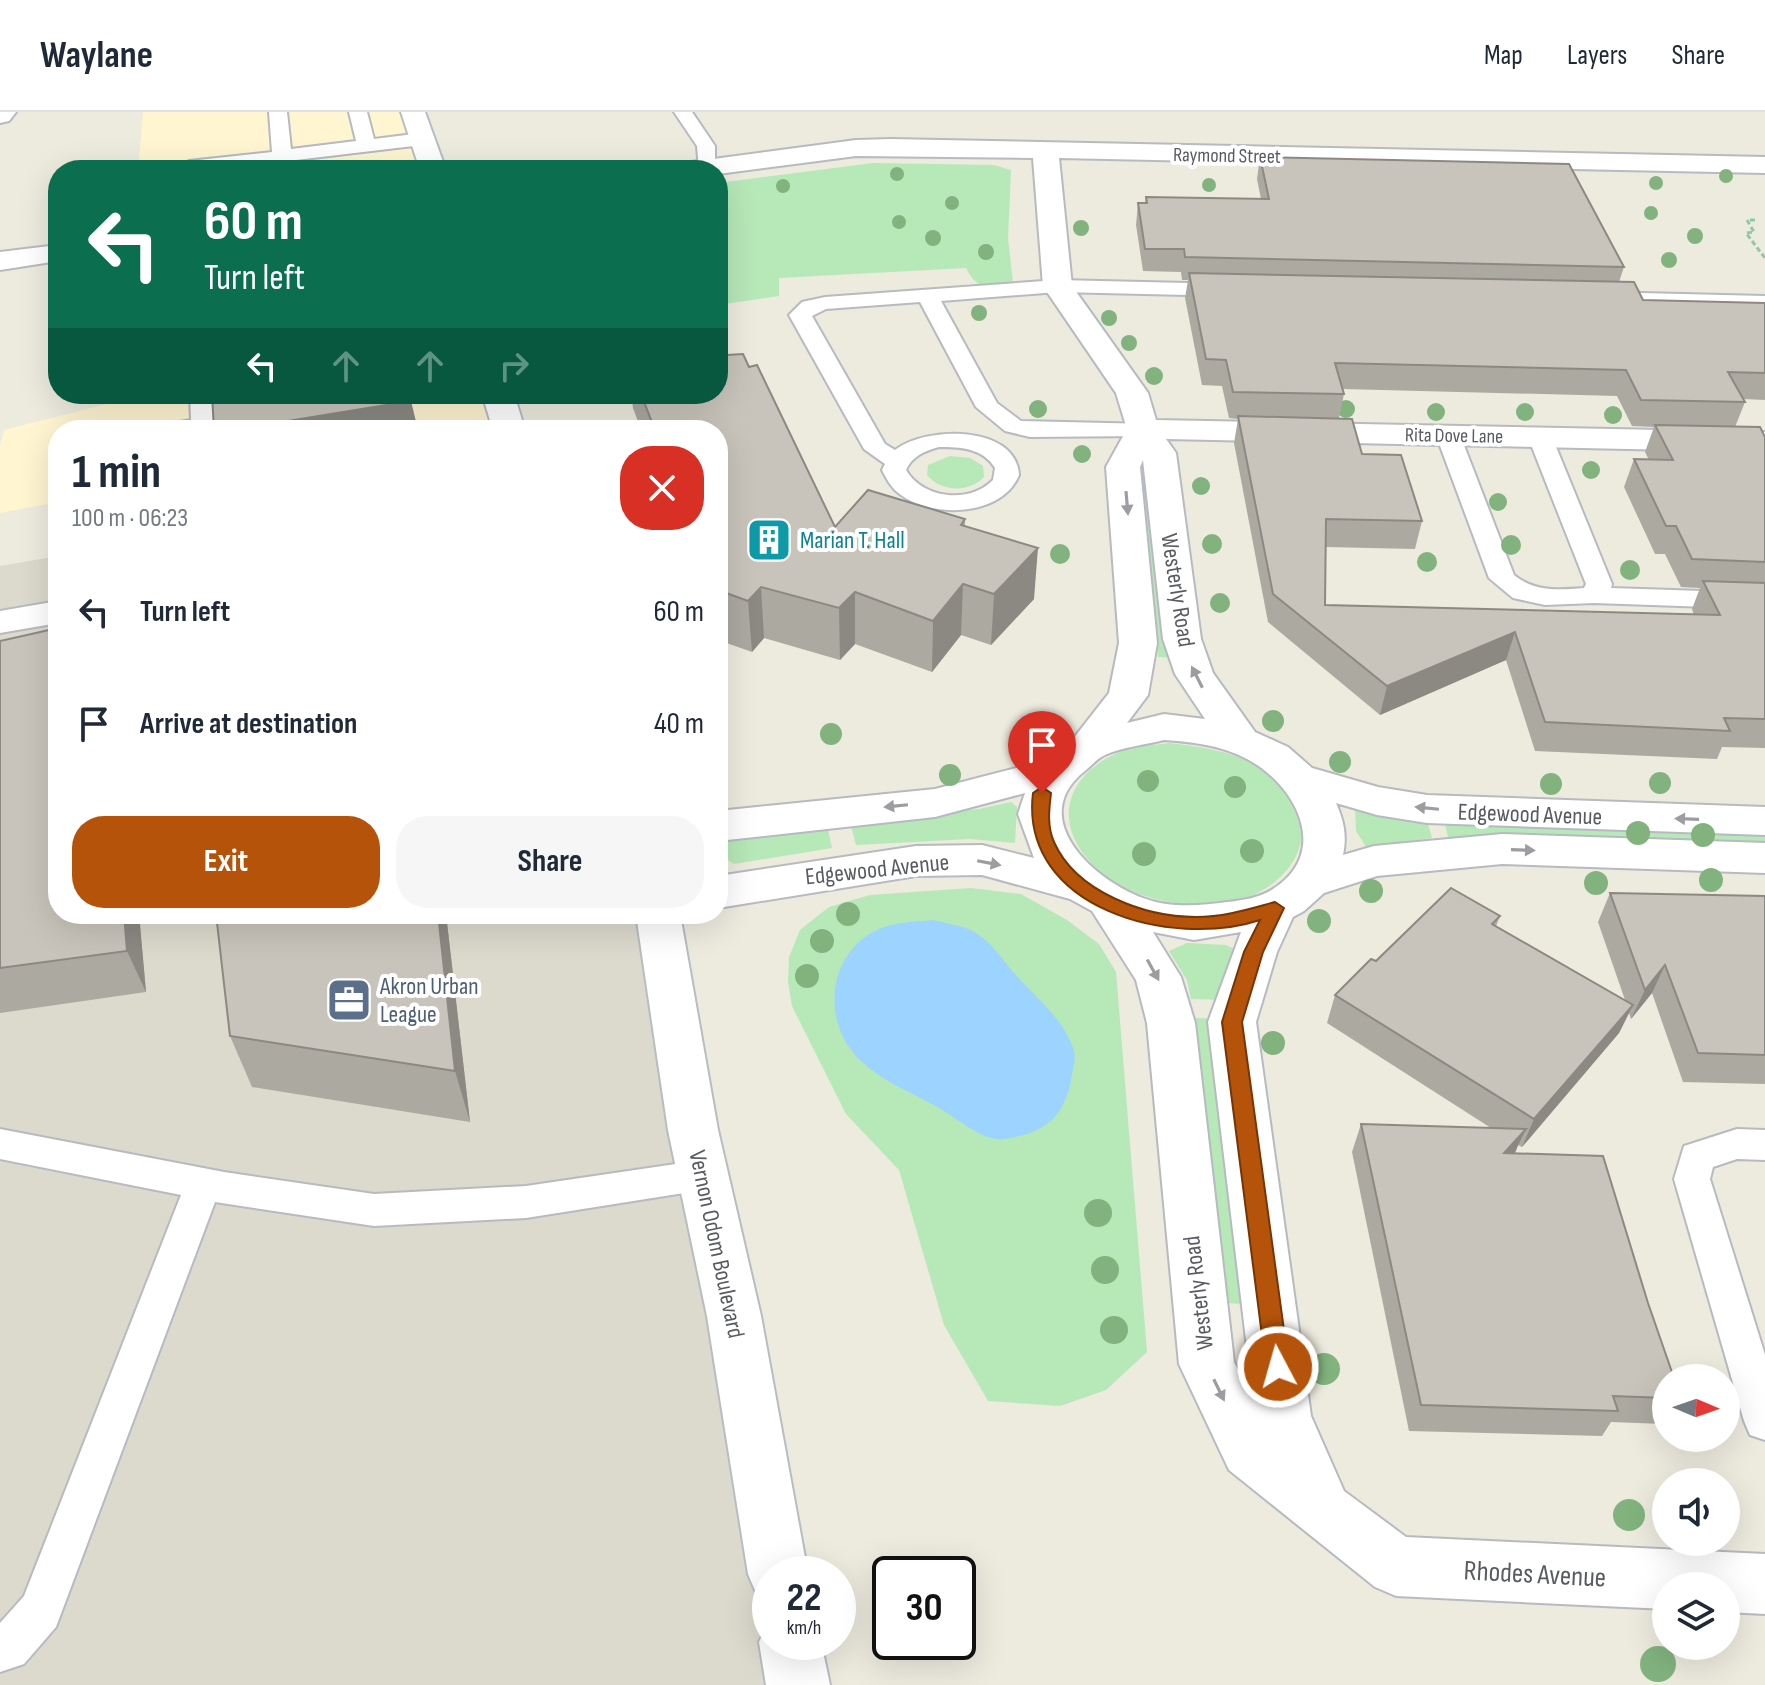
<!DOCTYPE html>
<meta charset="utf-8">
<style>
:root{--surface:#fff;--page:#f6f6f7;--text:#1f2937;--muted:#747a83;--line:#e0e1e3;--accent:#b45309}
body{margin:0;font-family:"Sofia Sans Condensed",sans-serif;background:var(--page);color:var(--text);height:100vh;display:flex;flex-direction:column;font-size:30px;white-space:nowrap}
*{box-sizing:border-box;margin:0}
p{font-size:26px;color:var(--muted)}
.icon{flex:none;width:44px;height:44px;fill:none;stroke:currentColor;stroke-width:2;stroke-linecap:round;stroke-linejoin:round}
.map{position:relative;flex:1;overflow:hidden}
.sheet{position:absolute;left:48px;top:308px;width:680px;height:504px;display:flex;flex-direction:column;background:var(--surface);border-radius:32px;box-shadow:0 8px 32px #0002}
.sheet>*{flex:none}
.hud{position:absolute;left:48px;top:48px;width:680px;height:244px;border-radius:32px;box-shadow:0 8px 32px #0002;background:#0b6e4f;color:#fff;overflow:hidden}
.needle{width:52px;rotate:92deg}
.controls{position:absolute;left:1652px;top:1252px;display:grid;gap:16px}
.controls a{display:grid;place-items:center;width:88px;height:88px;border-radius:50%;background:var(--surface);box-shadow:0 8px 32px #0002;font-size:40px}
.speed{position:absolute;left:752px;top:1444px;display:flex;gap:16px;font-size:40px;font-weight:700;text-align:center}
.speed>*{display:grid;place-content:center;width:104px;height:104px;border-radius:50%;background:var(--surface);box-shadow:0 8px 32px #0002;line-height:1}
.speed small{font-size:20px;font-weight:400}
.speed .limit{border:4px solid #111;border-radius:12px;background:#fff;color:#111}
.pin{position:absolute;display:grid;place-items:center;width:68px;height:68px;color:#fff;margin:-82px -34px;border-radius:50% 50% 50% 0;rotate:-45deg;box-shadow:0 0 8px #0007}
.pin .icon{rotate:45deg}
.me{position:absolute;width:88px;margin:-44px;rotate:354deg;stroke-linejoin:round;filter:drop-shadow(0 0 6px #0008)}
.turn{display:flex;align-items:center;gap:28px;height:168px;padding:0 24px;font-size:36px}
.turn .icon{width:104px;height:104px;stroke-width:2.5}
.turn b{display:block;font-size:56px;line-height:68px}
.lanes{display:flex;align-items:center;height:76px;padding:0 24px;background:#0003;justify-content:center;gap:40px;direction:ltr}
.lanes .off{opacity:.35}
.round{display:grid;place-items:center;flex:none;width:84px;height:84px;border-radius:32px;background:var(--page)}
.headline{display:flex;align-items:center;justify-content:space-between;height:136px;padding:0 24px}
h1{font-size:48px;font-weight:700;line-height:60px}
.action{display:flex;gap:16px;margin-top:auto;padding:16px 24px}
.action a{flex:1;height:92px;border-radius:32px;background:var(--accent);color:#fff;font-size:32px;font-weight:700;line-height:92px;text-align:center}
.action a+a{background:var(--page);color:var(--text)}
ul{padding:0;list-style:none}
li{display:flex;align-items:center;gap:24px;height:112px;padding:0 24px}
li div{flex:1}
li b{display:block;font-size:30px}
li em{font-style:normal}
header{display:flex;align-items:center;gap:48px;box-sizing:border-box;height:112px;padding:0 40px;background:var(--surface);border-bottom:2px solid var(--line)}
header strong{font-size:38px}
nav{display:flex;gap:44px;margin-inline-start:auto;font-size:28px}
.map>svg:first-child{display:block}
.commercial{fill:#fff5d1}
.education{fill:#dcd9cd}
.green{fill:#b7e8b8}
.water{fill:#9cd3ff}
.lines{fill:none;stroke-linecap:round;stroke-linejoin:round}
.service-casing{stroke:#b7bac0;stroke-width:4}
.minor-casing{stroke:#b7bac0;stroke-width:4}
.secondary-casing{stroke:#b8bcc3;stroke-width:4}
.path{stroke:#90c9a1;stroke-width:3;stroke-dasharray:5 3;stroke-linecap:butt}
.service{fill:#fff;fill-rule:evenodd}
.minor{fill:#fff;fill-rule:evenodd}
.secondary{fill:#fff;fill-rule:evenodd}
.tree{fill:#82b37e}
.wall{fill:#aca9a1;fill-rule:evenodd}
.shaded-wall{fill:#8c8983}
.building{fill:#c8c4bb;stroke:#8c8983;stroke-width:2}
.oneway{fill:#9b9da1}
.route{fill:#b45309;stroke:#753606;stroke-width:2}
.labels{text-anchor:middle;stroke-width:8;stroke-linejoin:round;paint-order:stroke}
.far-street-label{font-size:20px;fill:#585c62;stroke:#fff}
.culture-label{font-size:24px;fill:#0d838f;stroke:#fff;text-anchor:start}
.street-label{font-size:24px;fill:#585c62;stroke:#fff}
.service-label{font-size:24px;fill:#4e5e75;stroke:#fff;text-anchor:start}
.near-street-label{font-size:28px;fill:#585c62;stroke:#fff}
</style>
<header>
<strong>Waylane</strong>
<nav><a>Map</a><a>Layers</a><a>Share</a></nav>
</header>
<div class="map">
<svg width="1765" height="1573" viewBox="0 0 1765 1573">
<rect width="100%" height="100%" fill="#edeade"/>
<g class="commercial">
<path d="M143,0H413L433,58H138Z"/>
<path d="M146,282H498L507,313L478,318H58V390L0,401V333L4,318Z"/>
</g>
<path class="education" d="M58,444V802H658L770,1462V1530L798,1573H0V454Z"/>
<g class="green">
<path d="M873,51L994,53L1011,58L1008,126L1013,171C988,174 979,181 966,156L779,166V184L718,193V71Z"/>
<path d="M950,344L970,346L983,354L984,365C969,381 941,380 927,363L928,353Z"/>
<path d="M1146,352L1176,546L1158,545L1141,354Z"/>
<path d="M1169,631C1206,635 1247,641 1276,668C1323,712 1301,764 1247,786C1228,793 1206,793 1187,792C1153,790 1117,777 1093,753C1046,706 1072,652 1133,636C1144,633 1157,633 1169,631Z"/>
<path d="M1011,690L1017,695L1015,731L970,727L856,733L850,710L979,697Z"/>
<path d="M1355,694L1426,705L1432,726L1366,735L1356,719Z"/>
<path d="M1444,707L1765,717V733L1448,725Z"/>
<path d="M827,713L832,736L734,752L718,741V725Z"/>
<path d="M971,776L1021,782L1067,808L1099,832L1116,860L1147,1240L1106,1278L1060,1294L988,1289L944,1213L899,1058L846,1002L792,894L788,870L789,845L800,818L829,795L870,783Z"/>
<path d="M1187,831L1226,833L1236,838L1227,888L1191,887L1187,868L1169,839Z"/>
<path d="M1196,906L1221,907L1255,1193L1227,1191Z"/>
</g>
<path class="water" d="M933,808C944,811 957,813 968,817C990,826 1001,847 1016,863C1037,887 1064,907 1074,939C1076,946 1073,956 1072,963C1065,1005 1046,1021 1004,1027C983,1030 957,1006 939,996C913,981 883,970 861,949C822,913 826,846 873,820C890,810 914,810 933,808Z"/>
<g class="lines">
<g class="service-casing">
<g id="service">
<path d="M269,0H287L291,37L356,29L349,0H367L374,27L422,21L431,27L422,33L212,58H182L179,55L189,49L272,40Z"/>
<path d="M674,0H692L715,34V58H699L697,34Z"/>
<path d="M432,49L439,51V58H400L403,54Z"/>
<path d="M1058,168L1230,172L1241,178L1230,184L1058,180L941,189L997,291L1021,309L1151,312L1155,317L1151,322L1143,324L1030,325L1005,319L976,295L920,190L826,197L812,204L885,332L895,338C925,314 1016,312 1019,363C1003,404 934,407 901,383C892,377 887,368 882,358L885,352L864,337L789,203L802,190L825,185ZM939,335C960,335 983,336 995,356L993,368C970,392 923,387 906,358C912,344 925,339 939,335Z"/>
<path d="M1600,180L1765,184V196L1592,191L1589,186L1592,181Z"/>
<path d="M190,282H214L215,313L211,318H159L163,313L191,308Z"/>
<path d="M1448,316L1456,318L1460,323L1514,463C1535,480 1558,478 1584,476L1586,472L1528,325L1532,320H1548L1552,325L1612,472L1611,476L1765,481V497L1594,491L1545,493L1513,486L1489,466L1436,323L1440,318Z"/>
<path d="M0,1017L224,1060L374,1082L526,1074L703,1048L716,1052L721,1063L716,1074L703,1078L526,1106L374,1114L215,1090L56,1515L24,1552L0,1560V1511L24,1484L181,1083L0,1047Z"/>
<path d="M1737,1017L1765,1018V1048L1737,1047L1713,1055L1710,1067L1765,1243V1328L1750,1323L1744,1309L1674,1067L1684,1034Z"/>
</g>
</g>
<g class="minor-casing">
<g id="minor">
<path d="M0,0H16L9,9L0,11Z"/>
<path d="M891,27L1765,45V61L1059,46L1072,174L1148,281L1156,308L1765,320V340L1166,327L1176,341L1201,527L1213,561L1255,620L1288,635L1312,656L1378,675L1427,683L1765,695V723L1427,711L1377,703L1336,691C1344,709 1347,724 1343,743L1374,734L1502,722L1765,731V761L1502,752L1377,764L1324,781L1304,799L1293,805L1277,840L1256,910L1311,1304L1344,1379L1406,1425L1765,1442V1502L1726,1500V1474H1666V1497L1396,1484L1375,1475L1229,1358L1179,1252L1147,911L1136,868L1092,799L1070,787L982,763L916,764L718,796V764L916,734L982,733L1034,746L1018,702L1025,681L935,705L718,729V699L935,677L1043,649L1073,627L1109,581L1119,531L1106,355L1127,317L1116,281L1043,174L1033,46L856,44L718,62V58H678L682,52L691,50L856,28ZM1143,348L1163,527L1175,562L1205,607L1164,602L1127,611L1148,583L1157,531L1140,355ZM1164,628C1192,630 1221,633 1247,647C1295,672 1332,739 1273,777C1259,786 1243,788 1227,790C1199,794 1169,796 1143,786C1092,767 1025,705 1086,658C1092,653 1098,646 1105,643C1122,635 1145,633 1164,628ZM1153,820L1194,828L1241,820L1208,910L1253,1286L1234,1250L1195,911L1181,865Z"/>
<path d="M58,133V149L0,158V140Z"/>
<path d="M58,489V511L0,521V499Z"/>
</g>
</g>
<g class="secondary-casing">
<g id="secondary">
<path d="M401,0H425L446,58H420Z"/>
<path d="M482,282H514L525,318H493Z"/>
<path d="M636,802H680L718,1018L761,1204L808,1462H770V1489L757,1483L748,1462L707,1204L668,1018Z"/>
<path d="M770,1507V1530H821L830,1573H766L759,1530Z"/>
</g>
</g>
<path class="path" d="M1755,108H1747L1754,120L1746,121L1765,146"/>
<use href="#service" class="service"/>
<use href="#minor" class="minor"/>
<use href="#secondary" class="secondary"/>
</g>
<g class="tree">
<circle cx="897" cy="62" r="7"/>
<circle cx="1726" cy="64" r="7"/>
<circle cx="1656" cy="71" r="7"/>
<circle cx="1209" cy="73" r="7"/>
<circle cx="783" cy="74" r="7"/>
<circle cx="952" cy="91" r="7"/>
<circle cx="1651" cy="101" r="7"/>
<circle cx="899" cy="110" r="7"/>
<circle cx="1081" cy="116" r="8"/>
<circle cx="1695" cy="124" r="8"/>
<circle cx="933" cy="126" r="8"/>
<circle cx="986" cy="140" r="8"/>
<circle cx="1669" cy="148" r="8"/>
<circle cx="979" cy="201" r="8"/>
<circle cx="1109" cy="206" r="8"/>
<circle cx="1129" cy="231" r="8"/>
<circle cx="1154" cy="264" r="9"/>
<circle cx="1038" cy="297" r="9"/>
<circle cx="1346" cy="297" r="9"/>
<circle cx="1436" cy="300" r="9"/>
<circle cx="1525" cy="300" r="9"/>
<circle cx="1613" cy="303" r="9"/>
<circle cx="1082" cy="342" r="9"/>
<circle cx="1591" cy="358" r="9"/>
<circle cx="1201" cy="374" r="9"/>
<circle cx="1498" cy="390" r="9"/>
<circle cx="1212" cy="432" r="10"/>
<circle cx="1511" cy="433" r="10"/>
<circle cx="1060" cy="442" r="10"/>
<circle cx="1427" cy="450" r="10"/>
<circle cx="1630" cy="458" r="10"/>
<circle cx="1220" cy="491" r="10"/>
<circle cx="1273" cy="609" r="11"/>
<circle cx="831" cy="622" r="11"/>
<circle cx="1340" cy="650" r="11"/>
<circle cx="950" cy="663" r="11"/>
<circle cx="1148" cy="669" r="11"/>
<circle cx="1660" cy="671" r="11"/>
<circle cx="1551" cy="672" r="11"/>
<circle cx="1235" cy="675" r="11"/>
<circle cx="1638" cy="721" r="12"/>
<circle cx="1703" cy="723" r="12"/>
<circle cx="1252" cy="739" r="12"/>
<circle cx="1144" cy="742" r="12"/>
<circle cx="1711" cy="768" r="12"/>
<circle cx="1596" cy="771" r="12"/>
<circle cx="1371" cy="779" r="12"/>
<circle cx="848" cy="802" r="12"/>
<circle cx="1319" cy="809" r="12"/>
<circle cx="822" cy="829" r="12"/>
<circle cx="807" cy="864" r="12"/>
<circle cx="1273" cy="931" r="12"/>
<circle cx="1098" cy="1101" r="14"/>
<circle cx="1105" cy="1158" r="14"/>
<circle cx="1114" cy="1218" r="14"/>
<circle cx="1324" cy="1257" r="16"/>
<circle cx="1629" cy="1403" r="16"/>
<circle cx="1658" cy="1552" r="18"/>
</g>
<g class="wall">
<path d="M1260,45L1624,155L1619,170L1643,188L1765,191V288L1743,287L1745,290L1735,315L1765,325V636L1722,635L1717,647L1535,639L1506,548L1380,603L1268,510L1234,331L1238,307L1229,306L1222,274L1202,273L1185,186L1188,168H1182L1181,160L1143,159L1136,113L1138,91H1145L1146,85L1261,87L1257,67ZM1343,277L1617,284L1632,314L1654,315L1645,340L1649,348L1634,347L1624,375L1655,442H1665L1681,475L1700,476L1692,497L1694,503L1325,493L1326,435L1415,437L1422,409L1362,342L1339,306L1344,282Z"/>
<path d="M727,243L749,255L835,415L965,407V414L1034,487L991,533L961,523L932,560L855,532L840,548L764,526L752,540L718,528V318H641L633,296L631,282H718Z"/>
<path d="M0,529L58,802H139L146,880L0,901Z"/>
<path d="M1610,781L1765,784V972L1683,970L1652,881L1631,907L1629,901L1619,921L1522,1035L1518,1033L1515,1042L1666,1266V1309L1664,1312L1611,1310L1602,1324L1409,1319L1352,1040L1361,1012L1491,1016L1327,911L1335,883L1376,849L1500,804L1496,814L1625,888L1598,810Z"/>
<path d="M216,802H446L470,1010L252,975L230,924Z"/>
</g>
<g class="shaded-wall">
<path d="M411,289L418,318H232Z"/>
<path d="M1038,436L1034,487L991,533L994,482Z"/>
<path d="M963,472L961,523L932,560L933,509Z"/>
<path d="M761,475L764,526L752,540L748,489Z"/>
<path d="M855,480V532L840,548L839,496Z"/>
<path d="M1515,520L1506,548L1380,603L1387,574Z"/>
<path d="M124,802H139L146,880L127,839Z"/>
<path d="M438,802H446L470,1010L455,959Z"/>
<path d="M1665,853L1652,881L1631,907L1645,878Z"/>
<path d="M1633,893L1619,921L1522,1035L1534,1007Z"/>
<path d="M1526,1017L1513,1044L1504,1041Z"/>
</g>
<g class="building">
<path d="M1260,45L1569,52L1624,155L1185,145L1184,137H1145L1138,91H1147L1146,85L1269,87Z"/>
<path d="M1189,161L1634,170L1643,188L1765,191V261L1728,260L1745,290L1641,288L1626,258L1335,251L1344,282L1233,280L1226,248L1206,247Z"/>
<path d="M718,234H723L727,243L743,242L749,255L757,253L835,415L868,378L965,407L961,413L1038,436L994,482L963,472L933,509L855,480L839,496L761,475L748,489L718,478V318H655L641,282H718Z"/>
<path d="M212,282H410L411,289L232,318H214Z"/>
<path d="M1238,304L1352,307L1362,342L1401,343L1422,409L1326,407L1325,493L1720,503L1703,469L1765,471V607L1724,606L1730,619L1545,610L1515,520L1387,574L1273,482Z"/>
<path d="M1655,313L1760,315L1765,325V450L1692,447L1676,414H1666L1634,347L1673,348Z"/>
<path d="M58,516V802H124L127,839L0,856V529Z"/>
<path d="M1451,776L1500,804L1492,812L1633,893L1534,1007L1335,883L1371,847L1376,849Z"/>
<path d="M1610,781L1765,784V943L1698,941L1665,853L1645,878Z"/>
<path d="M216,802H438L455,959L230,924Z"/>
<path d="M1361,1012L1526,1017L1504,1041L1603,1044L1648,1191L1674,1266H1666V1286L1613,1284L1618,1299L1421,1293Z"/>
</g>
<defs><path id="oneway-solid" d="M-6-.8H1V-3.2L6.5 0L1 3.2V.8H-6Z" transform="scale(2)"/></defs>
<g class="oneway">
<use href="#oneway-solid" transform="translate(1127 391) rotate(85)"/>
<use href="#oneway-solid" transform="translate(1197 565) rotate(-117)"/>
<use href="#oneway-solid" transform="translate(896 694) rotate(174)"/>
<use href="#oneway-solid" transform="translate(1427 696) rotate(-174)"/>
<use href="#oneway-solid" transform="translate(1687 707) rotate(-178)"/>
<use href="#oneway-solid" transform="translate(1523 738) rotate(2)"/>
<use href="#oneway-solid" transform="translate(989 751) rotate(11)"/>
<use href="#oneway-solid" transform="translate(1153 858) rotate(61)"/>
<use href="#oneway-solid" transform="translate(1219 1278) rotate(64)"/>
</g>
<path class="route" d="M1042,675L1051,681C1049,698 1047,714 1054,730C1076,780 1145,805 1196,805C1224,805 1249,797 1275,790L1284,796L1263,840L1242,910L1289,1255L1286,1263L1278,1266L1269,1263L1266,1255L1222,910L1244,840L1260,808C1172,837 1019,797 1033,681Z"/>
<defs>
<g id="building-square" transform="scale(2.3)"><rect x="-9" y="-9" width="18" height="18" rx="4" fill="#0f9aa8" stroke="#fff"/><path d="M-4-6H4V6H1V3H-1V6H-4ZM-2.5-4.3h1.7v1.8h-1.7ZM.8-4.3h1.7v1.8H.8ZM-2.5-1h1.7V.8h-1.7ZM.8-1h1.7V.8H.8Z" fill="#fff"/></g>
<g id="office-square" transform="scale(2.3)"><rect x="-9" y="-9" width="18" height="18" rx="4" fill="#5c6f8a" stroke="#fff"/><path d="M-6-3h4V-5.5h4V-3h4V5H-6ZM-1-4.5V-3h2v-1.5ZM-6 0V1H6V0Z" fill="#fff"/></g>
</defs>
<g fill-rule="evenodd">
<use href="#building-square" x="769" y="428"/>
<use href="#office-square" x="349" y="888"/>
</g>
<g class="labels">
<g class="far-street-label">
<text transform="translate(1227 43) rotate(1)" y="7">Raymond Street</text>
<text transform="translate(1454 323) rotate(1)" y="7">Rita Dove Lane</text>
</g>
<g class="culture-label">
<text x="800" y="436">Marian T. Hall</text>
</g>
<g class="street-label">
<text transform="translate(1178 478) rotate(81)" y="8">Westerly Road</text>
<text transform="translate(1530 702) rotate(2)" y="8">Edgewood Avenue</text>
<text transform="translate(877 757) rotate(-6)" y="8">Edgewood Avenue</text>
<text transform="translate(717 1132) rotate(78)" y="8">Vernon Odom Boulevard</text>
<text transform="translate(1198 1181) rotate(-97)" y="8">Westerly Road</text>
</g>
<g class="service-label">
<text x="380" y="882">Akron Urban<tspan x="380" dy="28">League</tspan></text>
</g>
<g class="near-street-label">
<text transform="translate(1535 1461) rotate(3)" y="10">Rhodes Avenue</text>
</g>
</g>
</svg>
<div class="controls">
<a><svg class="needle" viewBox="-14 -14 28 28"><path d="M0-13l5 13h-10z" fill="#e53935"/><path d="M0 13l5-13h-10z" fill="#747a83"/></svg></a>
<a><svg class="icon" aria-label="sound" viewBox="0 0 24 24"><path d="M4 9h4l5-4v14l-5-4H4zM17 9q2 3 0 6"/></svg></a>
<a><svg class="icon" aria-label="layers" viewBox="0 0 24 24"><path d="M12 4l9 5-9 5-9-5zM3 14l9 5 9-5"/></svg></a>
</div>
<div class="speed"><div>22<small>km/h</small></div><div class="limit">30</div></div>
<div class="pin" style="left:1042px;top:681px;background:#d93025"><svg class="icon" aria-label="arrive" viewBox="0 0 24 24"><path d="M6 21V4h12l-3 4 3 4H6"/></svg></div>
<svg class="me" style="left:1278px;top:1255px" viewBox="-20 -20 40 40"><circle r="17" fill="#b45309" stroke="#fff" stroke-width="3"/><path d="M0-11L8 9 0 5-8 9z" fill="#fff"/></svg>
<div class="hud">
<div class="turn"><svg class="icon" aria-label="left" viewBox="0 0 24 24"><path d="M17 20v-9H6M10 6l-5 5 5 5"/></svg><div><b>60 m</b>Turn left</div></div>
<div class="lanes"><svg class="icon" aria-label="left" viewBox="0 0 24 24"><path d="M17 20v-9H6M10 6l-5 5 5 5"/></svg><svg class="icon off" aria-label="ahead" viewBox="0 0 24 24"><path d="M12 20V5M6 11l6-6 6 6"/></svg><svg class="icon off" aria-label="ahead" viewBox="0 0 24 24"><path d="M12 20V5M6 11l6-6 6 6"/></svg><svg class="icon off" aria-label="right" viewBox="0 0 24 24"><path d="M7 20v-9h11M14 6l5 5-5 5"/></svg></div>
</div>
<section class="sheet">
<div class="headline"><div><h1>1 min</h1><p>100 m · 06:23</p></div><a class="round" style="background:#d93025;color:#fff"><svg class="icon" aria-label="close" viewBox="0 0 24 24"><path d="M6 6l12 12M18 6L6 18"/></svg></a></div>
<ul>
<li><svg class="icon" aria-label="left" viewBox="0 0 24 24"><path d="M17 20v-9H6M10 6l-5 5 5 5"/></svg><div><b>Turn left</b></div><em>60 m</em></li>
<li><svg class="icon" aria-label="arrive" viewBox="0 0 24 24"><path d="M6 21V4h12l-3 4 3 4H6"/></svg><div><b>Arrive at destination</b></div><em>40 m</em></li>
</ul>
<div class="action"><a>Exit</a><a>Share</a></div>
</section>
</div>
